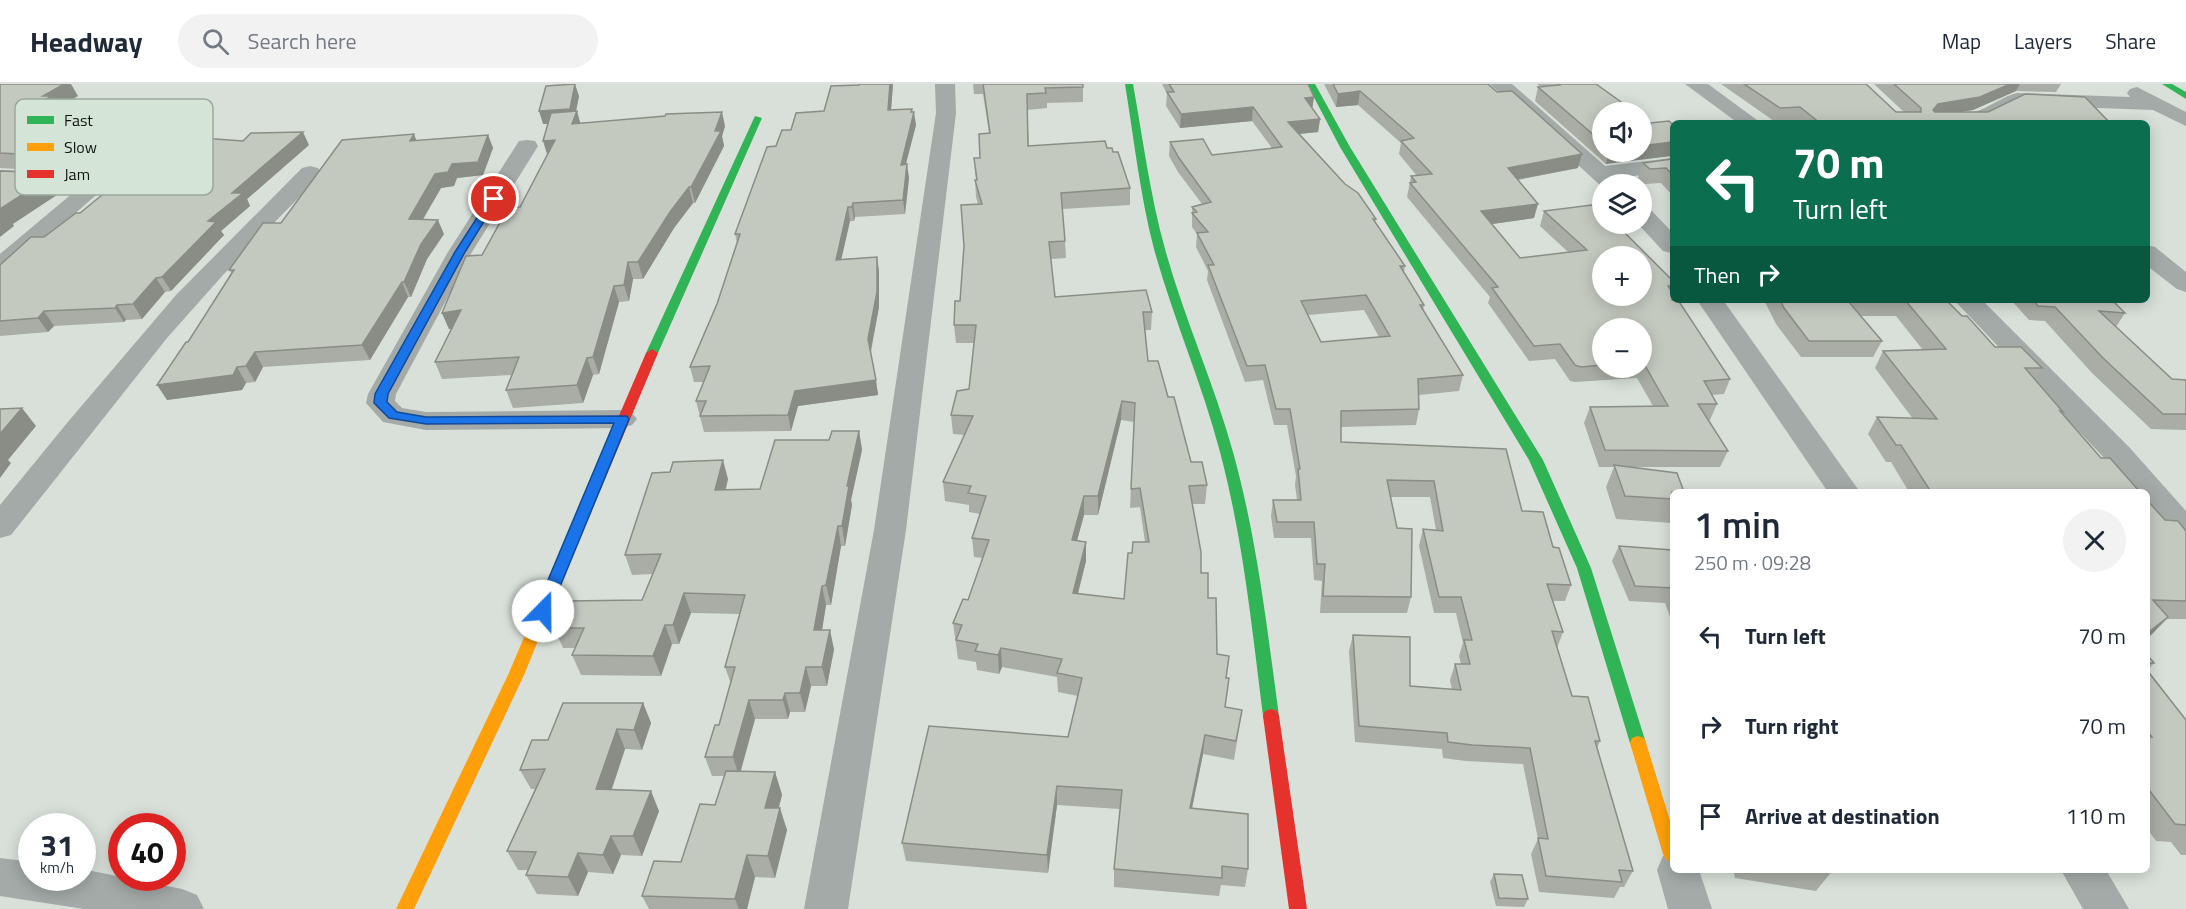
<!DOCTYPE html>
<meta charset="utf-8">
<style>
:root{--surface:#fff;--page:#f2f2f3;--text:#1f2937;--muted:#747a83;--line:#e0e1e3}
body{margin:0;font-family:"Titillium Web",sans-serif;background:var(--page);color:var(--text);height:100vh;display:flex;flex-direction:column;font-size:22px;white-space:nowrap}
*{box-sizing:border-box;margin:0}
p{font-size:20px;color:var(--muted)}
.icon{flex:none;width:33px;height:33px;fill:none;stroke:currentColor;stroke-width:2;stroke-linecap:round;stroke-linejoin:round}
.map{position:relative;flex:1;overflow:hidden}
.details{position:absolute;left:1670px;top:405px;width:480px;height:384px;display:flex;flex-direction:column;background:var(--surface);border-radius:9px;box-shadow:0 3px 15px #0003}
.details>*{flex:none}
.banner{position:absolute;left:1670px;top:36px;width:480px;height:183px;border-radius:9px;box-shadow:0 3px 15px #0003;background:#0b6e4f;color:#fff;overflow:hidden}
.tools{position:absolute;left:1592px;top:18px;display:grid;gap:12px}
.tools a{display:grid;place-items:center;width:60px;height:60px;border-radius:50%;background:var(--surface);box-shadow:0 3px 15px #0003;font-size:30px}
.speed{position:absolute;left:18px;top:729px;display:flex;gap:12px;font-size:30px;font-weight:700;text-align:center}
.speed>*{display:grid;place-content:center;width:78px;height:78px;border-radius:50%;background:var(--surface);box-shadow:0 3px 15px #0003;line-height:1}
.speed small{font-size:15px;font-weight:400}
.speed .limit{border:9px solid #d22;background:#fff;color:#111}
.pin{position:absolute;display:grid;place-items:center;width:51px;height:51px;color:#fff;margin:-26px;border:3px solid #fff;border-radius:50%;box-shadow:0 2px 6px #0007}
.me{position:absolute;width:66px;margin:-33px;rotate:22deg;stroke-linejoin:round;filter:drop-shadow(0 0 4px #0008)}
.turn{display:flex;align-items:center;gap:21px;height:126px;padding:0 24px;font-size:27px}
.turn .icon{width:78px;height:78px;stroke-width:2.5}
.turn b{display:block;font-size:42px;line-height:51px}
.then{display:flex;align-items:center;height:57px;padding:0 24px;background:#0003;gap:12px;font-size:22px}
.round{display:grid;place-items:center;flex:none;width:63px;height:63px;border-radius:32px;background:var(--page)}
.overview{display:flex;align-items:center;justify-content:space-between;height:102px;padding:0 24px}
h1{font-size:36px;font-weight:600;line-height:45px}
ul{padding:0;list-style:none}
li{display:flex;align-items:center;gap:18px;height:90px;padding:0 24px}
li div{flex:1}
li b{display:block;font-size:22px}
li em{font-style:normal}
header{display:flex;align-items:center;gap:36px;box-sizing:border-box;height:84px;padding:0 30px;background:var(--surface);border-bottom:2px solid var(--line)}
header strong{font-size:28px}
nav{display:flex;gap:33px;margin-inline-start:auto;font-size:21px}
.search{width:420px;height:54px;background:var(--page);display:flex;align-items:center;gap:15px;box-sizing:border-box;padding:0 21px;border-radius:33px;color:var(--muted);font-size:22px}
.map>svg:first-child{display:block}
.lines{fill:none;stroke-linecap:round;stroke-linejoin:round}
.street{fill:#a3aaa8;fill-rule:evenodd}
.fast{fill:#30b455;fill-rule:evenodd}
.slow{fill:#ff9f0a;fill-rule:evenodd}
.jam{fill:#e5322d;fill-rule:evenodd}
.wall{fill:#a9ada5;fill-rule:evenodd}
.shaded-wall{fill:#898d86}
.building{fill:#c4c9c0;stroke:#898d86;stroke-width:1.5;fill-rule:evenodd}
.route{fill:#1a73e8;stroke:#114b97;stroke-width:1.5}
.key{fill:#d4e4d7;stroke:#9aa79c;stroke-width:1.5}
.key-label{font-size:16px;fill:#131814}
</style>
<header>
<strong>Headway</strong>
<div class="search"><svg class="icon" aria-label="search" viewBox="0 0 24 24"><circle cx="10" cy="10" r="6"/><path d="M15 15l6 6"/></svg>Search here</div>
<nav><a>Map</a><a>Layers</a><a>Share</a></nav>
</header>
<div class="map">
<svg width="2186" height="825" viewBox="0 0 2186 825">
<rect width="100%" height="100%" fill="#d8e0d9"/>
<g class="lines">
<g class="street">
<path d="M935,0H955L956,29L906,446L848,825H804L874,446L936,29Z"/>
<path d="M1490,0H1512L1605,82L1672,74V87L1618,94L1623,100H1602V103Z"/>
<path d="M1685,0H1708L1761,39H1738Z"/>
<path d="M2137,3L2186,28V42L2153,26L2018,21L1981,39H1929L1932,35C1946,31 1960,32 1974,28C1989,24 2001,13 2017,9L2130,13L2127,9L2130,5Z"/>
<path d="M527,56L535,57L538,62L472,168L396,310L395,317L402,324L426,328L622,326L632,329L637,335L632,341L622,344L426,346L383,338L366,319L368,310L448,168L519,57Z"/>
<path d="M310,82L318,84L321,89L318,94L223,191L167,254L11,451L0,454V421L67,339L176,211L302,84Z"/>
<path d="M0,86L86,90L99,96L103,105L9,187L0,189V170L80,103L0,100Z"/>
<path d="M1641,122L1649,124L1672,148V169L1663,167L1638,140H1641Z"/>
<path d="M2146,161L2155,163L2186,188V208L2177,205L2146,181Z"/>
<path d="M1697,216H1723L1860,408H1828Z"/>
<path d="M1954,216H1982L2129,363L2186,427V459L2174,456L2146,423V408H2134L2107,377Z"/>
<path d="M1672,769V786H1699L1712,825H1668L1657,786L1663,772Z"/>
<path d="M0,774L32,778V794H82V785L182,805L197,811L204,825H84L0,812Z"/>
<path d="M2061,786H2106L2129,825H2083Z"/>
</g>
<g class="fast">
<path d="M1125,0H1133C1143,55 1150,111 1165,165C1184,234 1214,299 1233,368C1257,454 1267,544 1279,632L1277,637L1271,639L1265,637L1263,632C1252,544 1243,454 1220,368C1202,299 1173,234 1154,165C1140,111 1134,55 1125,0Z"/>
<path d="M1307,0H1315L1350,63L1543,376L1591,484L1646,659L1644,664L1638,666L1632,664L1630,659L1577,484L1529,376L1340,63Z"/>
<path d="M2162,0H2172L2186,8V15Z"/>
<path d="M755,32L762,34L658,269L652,273L648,271L646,269Z"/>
</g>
<g class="slow">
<path d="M566,466L571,467L573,471L524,591L414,825H396L508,591L559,471L561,467Z"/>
<path d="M1638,652L1644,654L1646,659L1672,743V778L1666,776L1663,770L1630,659L1632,654Z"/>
</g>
<g class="jam">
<path d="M652,265L658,269L573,471L571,475H561L559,471L646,269Z"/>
<path d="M1271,625L1277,627L1279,632L1307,825H1289L1263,632L1265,627Z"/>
</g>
</g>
<g class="wall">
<path d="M0,0L78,12L60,22L143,49L142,50L143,53L89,89L0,84Z"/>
<path d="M893,0L891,26L912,28L916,41L906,80L909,94L905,130L855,133L854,137H850L841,175L877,173L879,188V223L871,268L878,311L798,322L791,347L704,348L696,317L704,298H694L690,283L717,220L737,159L735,150L776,62L791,46L824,27Z"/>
<path d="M973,0H1083V18L1047,19V24L1027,26L1029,62L1107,64L1113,68L1130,104V121L1062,125L1065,157L1066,174L1051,175L1055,213L1152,228L1151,246H1145L1148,277L1168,313L1191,378L1207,401L1205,420H1192L1201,489L1208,514L1217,570L1226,594L1225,623L1242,626L1234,676L1203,670L1192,725L1248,785L1245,803L1221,801L1219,812L1114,803V785L1120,725L1057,721L1048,789L906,777L902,759L1068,653L1078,612L1058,608L1057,593L1002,583L999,590L977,586L976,578L958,575L953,539L968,516L983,474L974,473L972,454L980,430L969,428V421L945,417L943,398L965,351L953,350L951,331L969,305L974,259H956L954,241L960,217L978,120L976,113L975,96H976L974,74H980L989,49L983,10H974ZM1121,336L1134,338L1130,424L1140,423L1145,458L1132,469L1124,515L1078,510L1086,477V458L1077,456L1084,431H1098Z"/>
<path d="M1162,0H1308L1314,13L1312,24L1320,35L1318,48L1300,50L1376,135L1375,138L1405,182L1404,188L1424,221L1423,227L1463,291L1459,307L1419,311V325L1416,341L1341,343V358L1522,427L1553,463L1571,501L1565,517H1553L1563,548L1557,564L1572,612L1600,657L1597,664L1633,787L1624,803H1620L1614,814L1539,808L1531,770L1538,755L1523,680L1466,677L1443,674L1442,665L1355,658L1349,567L1353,551L1410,602L1452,606L1450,596L1455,580H1461L1459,572L1463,559L1456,529H1434L1419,462L1423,445L1436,446L1430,413H1390L1411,513L1407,529H1320L1322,497L1314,496L1311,454H1274L1271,432L1273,416H1297L1295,401L1296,392L1287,341H1274L1263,296L1245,298L1207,196L1208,187L1196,163L1197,150L1192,143V123L1202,120L1178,88L1169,72L1170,58L1212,71L1272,64L1252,37L1180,44L1166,22L1167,10ZM1364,226L1379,253L1321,258L1308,231Z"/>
<path d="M1324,0H1488L1578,84L1518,96L1534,134L1492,140L1520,174L1568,168L1540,142L1544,127L1672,196V216L1730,295L1724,310L1712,311L1717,320L1710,336H1709L1728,367L1720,383H1627L1672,408V439L1616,435L1606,403L1614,383H1599L1584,339L1590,323L1653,322L1637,294L1575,298L1570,297L1555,275L1529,277L1488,219L1490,213L1407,113L1411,92H1417L1399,70L1401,59L1358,21L1336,23ZM1602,244H1641V284H1602Z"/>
<path d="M1537,0H1596L1602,28V68H1641L1606,80L1535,17L1538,3H1541Z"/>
<path d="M1721,0H1866L1896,28H1904L1874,0H2061L2056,8L2016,7L1973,26L1959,28L2110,39H1799L1795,36L1774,37Z"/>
<path d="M579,12L576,27H577L580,39L725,42L722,52L724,62L695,119H693L674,144L643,195H633L629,217L619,218L599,290L593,291L583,319L513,324L506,306L512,291L442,295L435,278L451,245H449L442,229L482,171L520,123L548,70V40H543Z"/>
<path d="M414,50L416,57L488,51L493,64L483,91L457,94L454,102L441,104L423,135L444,150L427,175L411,213H408L370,276L263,283L255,298L246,299L242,306L167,316L188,258L231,189L229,186L281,139Z"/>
<path d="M309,61L247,115L250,122L221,147L224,151L171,207L165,208L142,235L126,236L124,238L54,242L48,248L0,252V181L44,153Z"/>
<path d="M1672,75V111L1661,99L1645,100L1638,94L1643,79Z"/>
<path d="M1764,216H1946L1995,263L2042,284L2034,295L2063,328L2062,330L2101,374L2140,408H1909L1891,378H1886L1868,350L1877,333L1913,335L1875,284L1883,267L1923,266L1896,232H1861L1882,257L1873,273H1801L1776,240Z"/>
<path d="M2011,216H2112L2125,229L2116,243L2172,295L2186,296V346L2151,345L2092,289L2045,237L2029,236Z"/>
<path d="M859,347L862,366L851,416L852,421L845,462H841L831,521H826L822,546L834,565L827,602H811L805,628H790L788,635H755L741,687L775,688L782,711L779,724L787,746L775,794L755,793L747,825H649L642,812L681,778L715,721L724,692H712L705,673L719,641L731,600L725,583L740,530L691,529L679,560H672L661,592L581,591L572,571L576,564H563L554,544L642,516L653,490L632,491L625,471L728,395L726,406L760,405L829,356Z"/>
<path d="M2146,415L2165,436L2186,447V535H2167L2152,550L2146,555Z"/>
<path d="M1619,462L1672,466V538L1665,519L1629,517L1612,477Z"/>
<path d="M2146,569L2154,579L2148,586L2186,636V771H2181L2171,758L2156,757L2146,743Z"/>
<path d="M643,619L651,639L642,666L625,665L612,705L659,727L642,772L621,771L613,790L588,788L578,812L537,810L526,791L528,786H518L507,767L535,705H531L520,686L548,656Z"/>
<path d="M1733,786H1833L1816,807L1735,794Z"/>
<path d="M1494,790L1528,815L1524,823L1496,822L1490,798Z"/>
</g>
<g class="shaded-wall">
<path d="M64,0H71L78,12L58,23L35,21L43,12Z"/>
<path d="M575,0L579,12L575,32L577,27L581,42L572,40L573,38L543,40L539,27Z"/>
<path d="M890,0H893L890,39L888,26Z"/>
<path d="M2010,0H2020L2016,7L1973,26L1931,33L1933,26L1938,20Z"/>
<path d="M1360,7L1358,21L1336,23L1338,10Z"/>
<path d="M1314,13L1312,26L1305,14Z"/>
<path d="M86,23L95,38L71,32Z"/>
<path d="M1253,23L1252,37L1180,44L1181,30Z"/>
<path d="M912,25L913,34L914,28L916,41L902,94L901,81Z"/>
<path d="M722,28L725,42L722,52L724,62L695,119L691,103L715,47Z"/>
<path d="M134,34L143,49L142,50L143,53L89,89L80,73Z"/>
<path d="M1320,35L1318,48L1287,51L1288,38Z"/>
<path d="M303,48L309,61L247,115L250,122L221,147L224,151L171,207L162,193L232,109Z"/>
<path d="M414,50L419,64L410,57Z"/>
<path d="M488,51L493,64L483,91L457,94L454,102L441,104L415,149L409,135L435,90L452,80Z"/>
<path d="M555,56L548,73L543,57Z"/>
<path d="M1672,58V72L1606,80L1609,68H1641V62Z"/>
<path d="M1582,70L1578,84L1504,98L1508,84Z"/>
<path d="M907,80L909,94L905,130L903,116Z"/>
<path d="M56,89L66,105L13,140L14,142L0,153V125Z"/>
<path d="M689,103L693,119L674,144L643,195L638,178L670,128Z"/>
<path d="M853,119L855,133L854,137L852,123Z"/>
<path d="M1538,120L1534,134L1478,142L1481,127Z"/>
<path d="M848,123L850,137L838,190L836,176Z"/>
<path d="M438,136L444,150L427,175L411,213L404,198L421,160Z"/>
<path d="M877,173L879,188V223L870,270L868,255Z"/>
<path d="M628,178L633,195L629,217L624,201Z"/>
<path d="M156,194L165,208L142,235L133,220Z"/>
<path d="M402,198L408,213L370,276L362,261Z"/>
<path d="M614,202L619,218L599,290L593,273Z"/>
<path d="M117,221L126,236L124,238L115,224Z"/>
<path d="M461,226L468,243L449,245L442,229Z"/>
<path d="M44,227L54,242L48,248L38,234Z"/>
<path d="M255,268L263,283L255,298L246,282Z"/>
<path d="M587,274L593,291L583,319L577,301Z"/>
<path d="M237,283L246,299L242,306L167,316L157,301Z"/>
<path d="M876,296L878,311L798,322L791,347L788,331L795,307Z"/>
<path d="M1122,317L1121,336L1098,431V412Z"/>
<path d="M22,324L36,342L8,376L11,379L0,394V350Z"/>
<path d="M859,347L862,366L851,416L852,421L845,462L842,442L847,402Z"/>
<path d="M723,376L728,395L720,425L715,406Z"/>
<path d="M1084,412V431L1072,475V456Z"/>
<path d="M838,442L841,462L831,521L826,501Z"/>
<path d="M1086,458V477L1073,528V509Z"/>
<path d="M822,502L826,521L819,565L814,546Z"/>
<path d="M684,509L691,529L679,560L673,541Z"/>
<path d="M2168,533L2152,550L2146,555V550Z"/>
<path d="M665,541L672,560L661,592L653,572Z"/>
<path d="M830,546L834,565L827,602L822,583Z"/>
<path d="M1001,564L1002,583L999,590L998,571Z"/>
<path d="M806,583L811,602L805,628L800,609Z"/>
<path d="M785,609L790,628L788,635L783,616Z"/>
<path d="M749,616L755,635L739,692L733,673Z"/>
<path d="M643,619L651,639L642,666L634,646Z"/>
<path d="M617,645L625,665L605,725L596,705Z"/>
<path d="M1205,651L1203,670L1188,743L1190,724Z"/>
<path d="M775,688L782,711L772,746L765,724Z"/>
<path d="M1057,702V721L1048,789L1047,771Z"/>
<path d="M651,707L659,727L642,772L633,752Z"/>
<path d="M780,724L787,746L775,794L768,772Z"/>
<path d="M611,752L621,771L613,790L603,771Z"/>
<path d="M578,769L588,788L578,812L568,793Z"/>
<path d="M747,771L755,793L747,825H739L735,815Z"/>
</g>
<g class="building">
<path d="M0,0H64L43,12H52L35,21L86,23L71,32L134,34L129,37H135L80,73L0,69Z"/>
<path d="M575,0L570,25L539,27L546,2Z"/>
<path d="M859,0H890L888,26L912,25L911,28H914L901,81L907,80L903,116L853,119L852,123H848L836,176L877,173V208L868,255L876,296L795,307L788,331L700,332L706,317H696L710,282L690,283L717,220L740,150H735L767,63L776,62L782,46H791L796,29L824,27L831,2L859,1Z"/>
<path d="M983,0H1083V3L1045,4L1046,9L1027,10L1028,62L1105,57L1107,64H1112L1113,68H1118L1130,104L1061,109L1065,157L1049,158L1055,213L1146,206L1152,228H1143L1148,277H1158L1168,313H1174L1191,378H1202L1207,401L1189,402L1201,468V489H1208V514H1216L1217,570L1229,572L1226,594H1229L1225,623L1242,626L1236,657L1205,651L1190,724L1248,730V785L1222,782V794L1114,785L1122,706L1057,702L1047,771L902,759L929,642L1068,653L1082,594L1057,589L1062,575L1001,564L998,571L975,567L978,560L956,556L962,541L953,539L963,515L968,516L989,456L972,454L986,412L968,409L971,402L943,398L973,332L951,331L957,307L969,305L976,241H954L955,217H960L964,162L961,121L982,120L975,96H977L974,74H980L979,50L990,49ZM1122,317L1135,319L1131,405L1140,404L1149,458H1133L1132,469H1128L1124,515L1073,509L1086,458L1072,456L1084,412H1098Z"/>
<path d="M1169,0H1308L1314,13L1305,14L1320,35L1288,38L1345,100L1358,109L1376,135H1373L1405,182H1400L1424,221H1420L1463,291L1418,295L1419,325L1341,327V358L1506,365L1522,427L1543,428L1553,463L1559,464L1571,501L1547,500L1563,548L1552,547L1572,612L1588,613L1600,657H1595L1633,787L1619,786L1622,798L1546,792L1538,754L1548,755L1530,664L1472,661L1448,658L1447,649L1359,642L1353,551L1410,553V602L1461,606L1455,580H1470L1464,556H1472L1461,513H1439L1423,445L1443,447L1434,397L1387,396L1397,444L1412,445L1411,513L1323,512L1325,480H1317L1314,438H1277L1273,416H1301L1298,385H1300L1290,325H1276L1265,281L1247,282L1208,181H1214L1197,149L1208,148L1192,129L1197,128L1192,123L1211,118L1179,74L1170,58L1203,55L1212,71L1282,63L1253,23L1181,30L1167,8H1174ZM1366,211L1390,252L1321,258L1301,217Z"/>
<path d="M1333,0H1488L1497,8L1512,7L1582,70L1508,84L1538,120L1481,127L1520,174L1587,166L1544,127L1592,121L1602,129V140H1615L1618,142L1672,196V202H1668L1672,208V216H1678L1730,295L1704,297L1717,320H1698L1728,367L1605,366L1590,323L1668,322L1643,278H1641V244H1602V281L1581,283L1575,281L1560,260L1534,262L1492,204L1498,203L1410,99L1416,98L1411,92L1432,90L1401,57L1414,54L1360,7L1338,10ZM1602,172H1641V212H1602Z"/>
<path d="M1557,0H1596L1635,28H1602V58L1538,3L1559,1Z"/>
<path d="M1744,0H1866L1896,28H1921V24L1894,0H2010L1980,13L1938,20L1933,26L1935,28H1988L2025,10L2085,13L2110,39H1820L1800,23L1780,24Z"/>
<path d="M577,27L572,40L665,32L666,30L722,28L715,47H721L691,103H689L670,128L638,178H628L624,201L614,202L593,273L587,274L577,301L506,306L519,273L435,278L461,226L442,229L466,172L482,171L508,124L520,123L555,56L543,57L551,29Z"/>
<path d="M1641,33L1650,39L1669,37L1672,40V58L1641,62Z"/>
<path d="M303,48L232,109H243L208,137L216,138L162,193L156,194L133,220L117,221L115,224L44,227L38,234L0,237V181L31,153H44L76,129H80L174,52L243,57L251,49Z"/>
<path d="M414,50L410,57L488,51L478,78L452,80L448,88L435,90L409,135L438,136L421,160L404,198H402L362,261L255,268L246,282L237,283L233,291L157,301L186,258H188L234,186H229L263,139H281L342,56Z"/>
<path d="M1672,75V90L1666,84L1650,85L1643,79Z"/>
<path d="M0,87L56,89L0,125Z"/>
<path d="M1780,216H1879L1848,217L1882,257H1809L1784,224Z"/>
<path d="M1905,216H1946L1962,232H1967L1995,263H2021L2042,284H2025L2063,328L2060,327L2101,374H2110L2140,408H1931L1901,361H1896L1877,333L1937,335L1883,267L1946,265Z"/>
<path d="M2033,216H2112L2125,229L2099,227L2172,295L2186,296V330H2163L2103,274L2055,223L2038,222Z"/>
<path d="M22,324L0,350V325Z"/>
<path d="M832,347H859L847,402H849L842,442H838L826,501L822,502L814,546H830L822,583H806L800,609H785L783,616H749L733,673H705L715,641H719L735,583H725L745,511L684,509L673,541H665L653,572L572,571L584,544H554L567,517L642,516L661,470L625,471L652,389L670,388L673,378L723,376L715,406L760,405L775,356H829Z"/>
<path d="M1614,381L1677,389L1684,408H1672V415L1625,412Z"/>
<path d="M1735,406L1748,408H1736Z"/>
<path d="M2146,415L2165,436L2178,437L2186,447V517L2153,516L2168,533L2146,550Z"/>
<path d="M1619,462L1672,466V505V504L1635,502Z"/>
<path d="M2146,569L2154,579H2146Z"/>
<path d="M2146,585L2186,636V741L2175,740L2146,702V653H2152L2146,646Z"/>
<path d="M563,619H643L634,646L617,645L596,705L651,707L633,752H611L603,771L578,769L568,793L526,791L536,768L507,767L545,685L520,686L532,656H548Z"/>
<path d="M726,687L775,688L765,724H780L768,772L747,771L735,815L642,812L654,777L681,778L700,720L715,721Z"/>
<path d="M1494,790L1522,791L1528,815L1499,814Z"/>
</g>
<path class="route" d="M494,112L498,115L465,168L388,310L387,318L397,328L426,333L627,332L629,335L550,527L548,531H537L535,527L614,339L426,340L389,334L374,319L375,310L455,168L489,115Z"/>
<rect x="15" y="15" width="198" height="96" rx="9" class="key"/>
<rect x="27" y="32" width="27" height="8" fill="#30b455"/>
<rect x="27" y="59" width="27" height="8" fill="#ff9f0a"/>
<rect x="27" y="86" width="27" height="8" fill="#e5322d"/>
<g class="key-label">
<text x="64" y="42">Fast</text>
<text x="64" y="69">Slow</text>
<text x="64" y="96">Jam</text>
</g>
</svg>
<div class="tools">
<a><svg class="icon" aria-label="sound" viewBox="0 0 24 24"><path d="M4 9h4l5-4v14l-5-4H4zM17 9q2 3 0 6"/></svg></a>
<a><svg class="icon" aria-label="layers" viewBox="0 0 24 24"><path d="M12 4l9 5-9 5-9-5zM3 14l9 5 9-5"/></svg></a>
<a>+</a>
<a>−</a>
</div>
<div class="speed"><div>31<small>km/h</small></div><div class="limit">40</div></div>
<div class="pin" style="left:494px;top:115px;background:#d93025"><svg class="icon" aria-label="arrive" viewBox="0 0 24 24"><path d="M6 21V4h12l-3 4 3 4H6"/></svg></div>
<svg class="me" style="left:543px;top:527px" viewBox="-20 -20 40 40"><circle r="19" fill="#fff"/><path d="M0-13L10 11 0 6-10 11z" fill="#1a73e8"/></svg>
<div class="banner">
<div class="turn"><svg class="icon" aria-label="left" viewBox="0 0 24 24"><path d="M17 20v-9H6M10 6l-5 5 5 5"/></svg><div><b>70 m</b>Turn left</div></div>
<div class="then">Then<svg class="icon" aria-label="right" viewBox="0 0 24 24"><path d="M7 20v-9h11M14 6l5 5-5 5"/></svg></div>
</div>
<section class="details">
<div class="overview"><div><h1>1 min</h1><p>250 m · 09:28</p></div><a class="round"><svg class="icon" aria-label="close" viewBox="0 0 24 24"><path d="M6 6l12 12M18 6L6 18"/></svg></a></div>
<ul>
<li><svg class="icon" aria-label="left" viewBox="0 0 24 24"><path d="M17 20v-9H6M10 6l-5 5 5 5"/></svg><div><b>Turn left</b></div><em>70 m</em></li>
<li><svg class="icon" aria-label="right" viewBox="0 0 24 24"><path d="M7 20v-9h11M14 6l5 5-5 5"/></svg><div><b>Turn right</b></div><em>70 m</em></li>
<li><svg class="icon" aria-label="arrive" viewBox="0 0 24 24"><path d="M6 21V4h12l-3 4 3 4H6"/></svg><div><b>Arrive at destination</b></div><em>110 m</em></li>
</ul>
</section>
</div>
